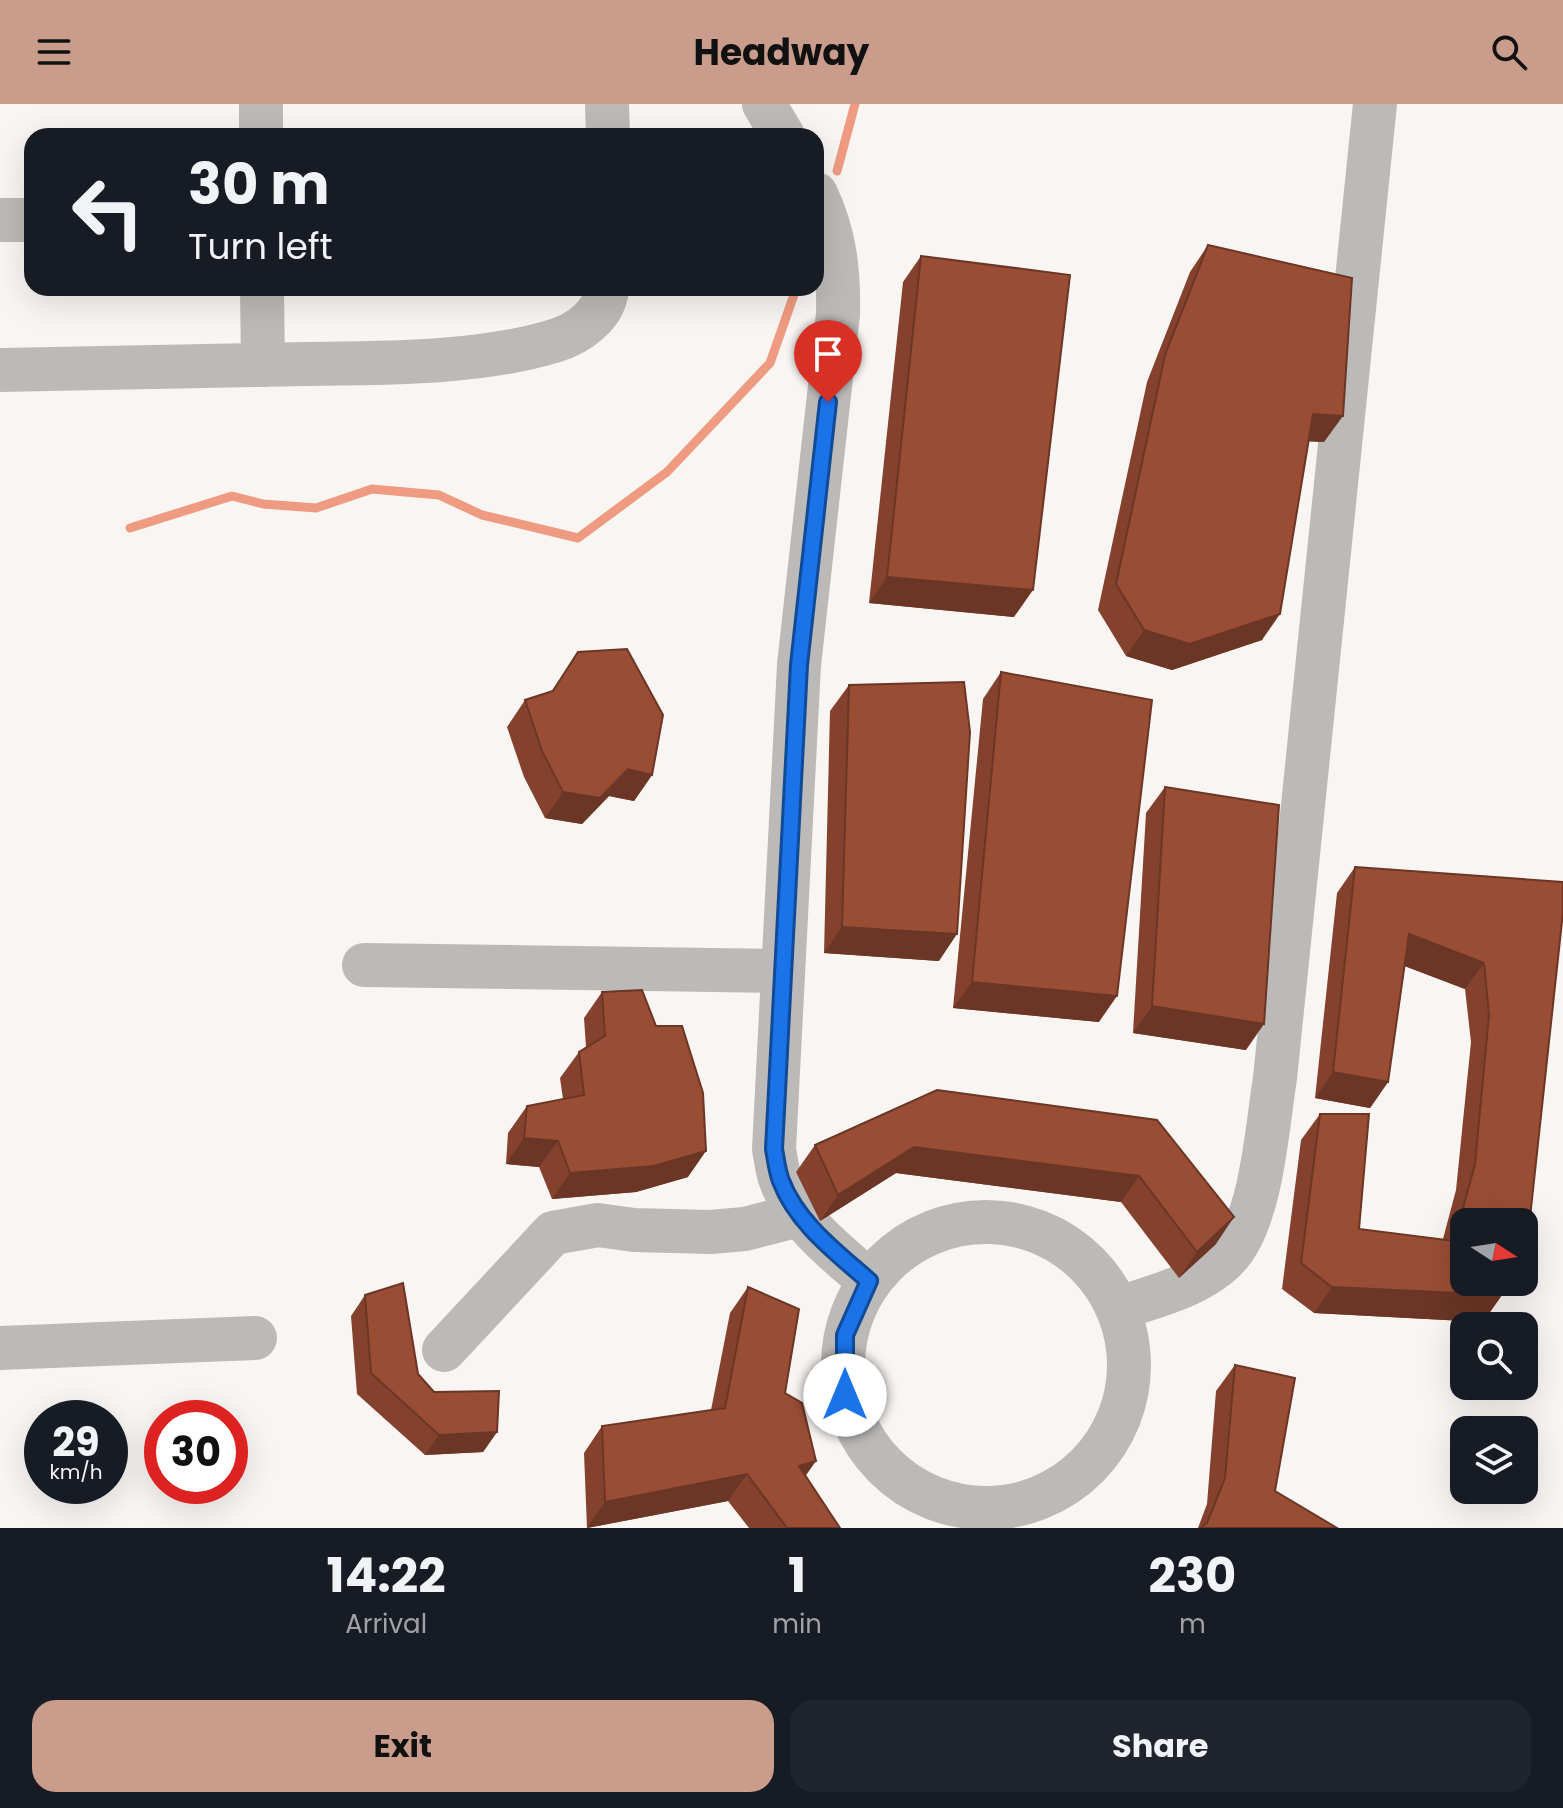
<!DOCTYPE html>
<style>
:root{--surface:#171b24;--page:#20242c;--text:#f1f3f6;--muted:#9ea1a6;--accent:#c99c8c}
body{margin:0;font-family:Poppins,sans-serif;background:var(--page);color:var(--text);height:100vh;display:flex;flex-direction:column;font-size:30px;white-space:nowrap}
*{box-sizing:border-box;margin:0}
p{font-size:26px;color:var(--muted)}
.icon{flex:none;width:44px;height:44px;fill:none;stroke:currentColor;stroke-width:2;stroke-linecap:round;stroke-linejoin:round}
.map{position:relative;height:1424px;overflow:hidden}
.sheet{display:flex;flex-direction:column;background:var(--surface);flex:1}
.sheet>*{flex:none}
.guide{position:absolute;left:24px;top:24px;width:800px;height:168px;border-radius:24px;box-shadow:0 8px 32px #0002;background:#171b24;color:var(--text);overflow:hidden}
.needle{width:52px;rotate:102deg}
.controls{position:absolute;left:1450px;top:1104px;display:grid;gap:16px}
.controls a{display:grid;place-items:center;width:88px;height:88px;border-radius:16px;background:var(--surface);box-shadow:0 8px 32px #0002;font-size:40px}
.speed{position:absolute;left:24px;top:1296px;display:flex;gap:16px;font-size:40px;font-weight:700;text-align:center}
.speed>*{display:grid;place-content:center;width:104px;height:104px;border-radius:50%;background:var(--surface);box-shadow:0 8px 32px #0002;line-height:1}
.speed small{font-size:20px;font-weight:400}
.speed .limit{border:12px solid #d22;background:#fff;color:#111}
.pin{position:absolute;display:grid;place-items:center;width:68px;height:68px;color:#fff;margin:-82px -34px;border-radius:50% 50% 50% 0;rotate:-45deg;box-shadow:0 0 8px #0007}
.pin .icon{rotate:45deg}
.me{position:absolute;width:88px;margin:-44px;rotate:0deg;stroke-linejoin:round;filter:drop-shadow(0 0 6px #0008)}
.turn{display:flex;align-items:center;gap:28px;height:168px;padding:0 32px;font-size:36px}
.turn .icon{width:104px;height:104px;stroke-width:2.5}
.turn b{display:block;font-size:56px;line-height:68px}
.eta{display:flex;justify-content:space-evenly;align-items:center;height:136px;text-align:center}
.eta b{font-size:48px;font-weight:700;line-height:56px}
.cta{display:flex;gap:16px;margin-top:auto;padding:16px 32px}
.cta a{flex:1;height:92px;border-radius:24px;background:var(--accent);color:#111;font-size:32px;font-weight:700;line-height:92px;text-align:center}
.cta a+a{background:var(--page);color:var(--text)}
header{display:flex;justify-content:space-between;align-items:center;height:104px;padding:0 32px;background:var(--accent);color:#111;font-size:36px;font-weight:700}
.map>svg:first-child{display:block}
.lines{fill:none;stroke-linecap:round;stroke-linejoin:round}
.stream{stroke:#ef9b81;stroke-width:9}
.minor{stroke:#bcbab9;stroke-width:44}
.wall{fill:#84422e}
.shaded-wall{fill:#6b3625}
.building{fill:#994d35;stroke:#6b3625;stroke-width:2}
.route-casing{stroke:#114b97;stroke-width:20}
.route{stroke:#1a73e8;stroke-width:14}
</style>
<header><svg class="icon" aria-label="menu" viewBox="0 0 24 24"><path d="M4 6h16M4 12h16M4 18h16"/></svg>Headway<svg class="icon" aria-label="search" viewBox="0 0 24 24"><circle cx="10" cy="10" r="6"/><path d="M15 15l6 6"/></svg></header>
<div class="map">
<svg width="1563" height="1424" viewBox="0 0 1563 1424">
<rect width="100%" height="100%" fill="#f9f5f3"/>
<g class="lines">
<g class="stream">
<path d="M837,67L855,0"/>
<path d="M130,424L232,392L263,400L316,404L372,385L439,391L482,411L578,434L667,368L770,259L796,185"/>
</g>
<g class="minor">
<path d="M261,0V32"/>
<path d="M607,0L608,32"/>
<path d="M764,0L783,32"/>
<path d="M816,90C835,130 839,167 838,210L799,561L774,1045C776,1055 777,1067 781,1077C797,1119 836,1148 869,1177"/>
<path d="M0,116H32"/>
<path d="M262,184L263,261"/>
<path d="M0,266C102,264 204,262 305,260C384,259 478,260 554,237C578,230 605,211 607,184"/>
<path d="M364,861L783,867"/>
<circle cx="986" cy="1261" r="143"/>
<path d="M1119,1204C1155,1192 1203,1181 1229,1151C1262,1113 1267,1024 1275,974L1375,0"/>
<path d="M0,1244L255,1234"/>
<path d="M444,1246L553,1129L598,1121L634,1126L710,1128L745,1125L799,1111"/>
</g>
</g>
<g class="wall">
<path d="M1208,141L1324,338L1309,337L1262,536L1172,566L1126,552L1098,506L1147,278L1190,168Z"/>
<path d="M921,152L1014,513L869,499L903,178Z"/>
<path d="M578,548L652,671L634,697L609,692L582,720L545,714L524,673L507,623L525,596L551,588Z"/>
<path d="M1001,568L1099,918L953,904L983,595Z"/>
<path d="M849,581L939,857L824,849L830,607Z"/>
<path d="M1165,683L1246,946L1133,929L1146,709Z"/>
<path d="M1355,763L1563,778L1529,1123L1524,1130V1118H1464L1502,1191L1483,1218L1314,1209L1282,1185L1301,1036L1320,1010L1359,1125L1443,1135L1456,1086L1471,938L1465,885L1405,862L1388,978L1370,1004L1315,994L1337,789Z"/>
<path d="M602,888L688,1073L636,1088L552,1095L539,1063L506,1060L508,1029L527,1002L563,995L560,974L579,948L586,943L584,914Z"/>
<path d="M1157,1016L1216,1140L1179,1174L1121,1098L896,1069L820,1117L796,1068L815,1041Z"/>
<path d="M748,1183L806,1372L840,1424H749L728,1397L587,1424L584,1349L602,1322L711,1306L730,1209Z"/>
<path d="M365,1191L418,1270L434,1288L497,1328L483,1348L425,1351L357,1290L351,1212Z"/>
<path d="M1235,1261L1275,1387L1337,1424H1198L1207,1400L1216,1287Z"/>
</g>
<g class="shaded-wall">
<path d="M1313,310L1343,312L1324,338L1295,337Z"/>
<path d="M887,473L1033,486L1014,513L869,499Z"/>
<path d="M1280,510L1262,536L1172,566L1126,552L1144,526Z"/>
<path d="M628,665L652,671L634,697L609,692L582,720L545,714L563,688Z"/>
<path d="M842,823L957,830L939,857L824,849Z"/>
<path d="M1409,830L1484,859L1465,885L1391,857Z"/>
<path d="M972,878L1117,892L1099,918L953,904Z"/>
<path d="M1152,902L1264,920L1246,946L1133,929Z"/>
<path d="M1333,968L1388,978L1370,1004L1315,994Z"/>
<path d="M524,1034L558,1037L539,1063L506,1060Z"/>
<path d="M914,1043L1139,1072L1121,1098L896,1069L820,1117L838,1091Z"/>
<path d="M706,1047L688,1073L636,1088L552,1095L570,1069Z"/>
<path d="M1234,1113L1216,1140L1179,1174L1197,1148Z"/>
<path d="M1332,1183L1502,1191L1483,1218L1314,1209Z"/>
<path d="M497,1328L483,1348L425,1351L439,1331Z"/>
<path d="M816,1357L797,1384L799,1362Z"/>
<path d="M747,1370L728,1397L587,1424L605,1398Z"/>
</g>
<g class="building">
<path d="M1208,141L1352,174L1343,312L1313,310L1280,510L1190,540L1144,526L1116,480L1165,251Z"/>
<path d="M921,152L1070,171L1033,486L887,473Z"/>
<path d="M627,545L663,611L652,671L628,665L600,694L563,688L542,647L525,596L553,587L578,548Z"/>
<path d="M1001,568L1152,596L1117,892L972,878Z"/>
<path d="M964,578L970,628L957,830L842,823L849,581Z"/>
<path d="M1165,683L1279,701L1264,920L1152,902Z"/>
<path d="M1355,763L1563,778V808L1529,1123H1524V1118H1464V1178H1503L1502,1191L1332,1183L1301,1159L1320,1010H1369L1359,1125L1454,1137L1475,1060L1489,911L1484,859L1409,830L1388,978L1333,968Z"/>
<path d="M642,886L656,922H682L703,989L706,1047L654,1062L570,1069L558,1037L524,1034L527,1002L584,991L579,948L605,932L602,888Z"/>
<path d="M937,986L1157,1016L1234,1113L1197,1148L1139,1072L914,1043L838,1091L815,1041Z"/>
<path d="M403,1179L418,1270L434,1288L499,1287L497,1328L439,1331L371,1269L365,1191Z"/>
<path d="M748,1183L799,1205L785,1289L802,1299L816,1357L799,1362L840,1424H787L747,1370L605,1398L602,1322L725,1304Z"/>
<path d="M1235,1261L1295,1274L1275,1387L1337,1424H1200L1207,1419L1225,1374Z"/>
</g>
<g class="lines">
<g class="route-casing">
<path id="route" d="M828,298L799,561L774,1045C776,1055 777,1067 781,1077C797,1119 836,1148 869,1177L845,1231V1291"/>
</g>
<use href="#route" class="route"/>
</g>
</svg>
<div class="controls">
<a><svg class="needle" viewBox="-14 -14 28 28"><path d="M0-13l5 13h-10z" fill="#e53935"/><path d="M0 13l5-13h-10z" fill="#9ea1a6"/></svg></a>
<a><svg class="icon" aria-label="search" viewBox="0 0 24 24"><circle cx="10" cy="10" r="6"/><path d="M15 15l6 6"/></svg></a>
<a><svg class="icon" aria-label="layers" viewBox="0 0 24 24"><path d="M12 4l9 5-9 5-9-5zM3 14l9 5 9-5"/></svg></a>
</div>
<div class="speed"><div>29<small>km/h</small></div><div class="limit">30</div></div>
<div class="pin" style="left:828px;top:298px;background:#d93025"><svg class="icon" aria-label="arrive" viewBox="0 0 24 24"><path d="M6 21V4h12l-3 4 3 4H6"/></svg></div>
<svg class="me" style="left:845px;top:1291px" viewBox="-20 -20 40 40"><circle r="19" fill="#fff"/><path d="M0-13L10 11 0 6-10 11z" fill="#1a73e8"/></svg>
<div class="guide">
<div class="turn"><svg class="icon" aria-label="left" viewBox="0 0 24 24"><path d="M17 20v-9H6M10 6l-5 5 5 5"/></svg><div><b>30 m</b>Turn left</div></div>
</div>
</div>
<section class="sheet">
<div class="eta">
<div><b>14:22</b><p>Arrival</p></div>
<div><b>1</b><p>min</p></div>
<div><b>230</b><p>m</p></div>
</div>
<div class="cta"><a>Exit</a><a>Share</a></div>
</section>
